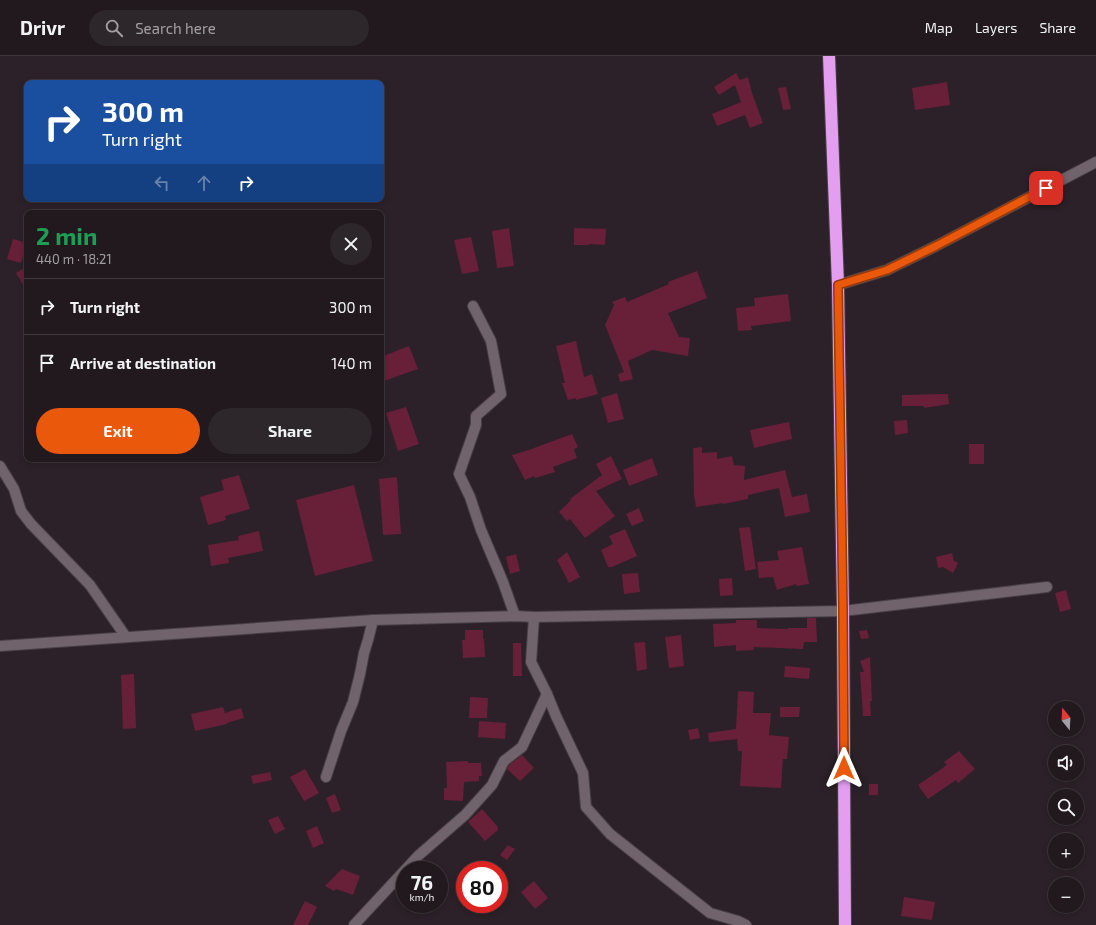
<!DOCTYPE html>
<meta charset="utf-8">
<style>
:root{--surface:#21191e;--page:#2d262b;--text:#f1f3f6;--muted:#a2a0a4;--line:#3e383c;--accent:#ea580c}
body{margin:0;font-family:"Exo 2",sans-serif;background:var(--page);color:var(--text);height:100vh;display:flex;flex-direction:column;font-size:15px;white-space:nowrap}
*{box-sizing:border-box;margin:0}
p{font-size:13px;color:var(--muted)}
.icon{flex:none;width:22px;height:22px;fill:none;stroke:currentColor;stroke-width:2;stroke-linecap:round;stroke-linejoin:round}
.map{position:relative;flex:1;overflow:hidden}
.side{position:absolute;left:24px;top:154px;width:360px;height:252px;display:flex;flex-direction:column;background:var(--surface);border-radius:8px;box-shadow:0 2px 6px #0003,0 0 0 1px var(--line)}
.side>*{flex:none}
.guide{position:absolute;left:24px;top:24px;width:360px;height:122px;border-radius:8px;box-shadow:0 2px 6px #0003,0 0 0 1px var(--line);background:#1a4fa0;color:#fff;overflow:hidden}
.needle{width:26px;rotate:342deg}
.controls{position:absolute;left:1048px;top:645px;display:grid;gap:8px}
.controls a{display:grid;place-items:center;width:36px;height:36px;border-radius:50%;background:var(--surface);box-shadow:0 2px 6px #0003,0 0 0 1px var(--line);font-size:20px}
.speed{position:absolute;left:396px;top:805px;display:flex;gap:8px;font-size:20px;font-weight:700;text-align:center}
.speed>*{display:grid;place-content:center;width:52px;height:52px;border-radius:50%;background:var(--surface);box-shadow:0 2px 6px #0003,0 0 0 1px var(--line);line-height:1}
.speed small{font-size:10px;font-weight:400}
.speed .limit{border:6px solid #d22;background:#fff;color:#111}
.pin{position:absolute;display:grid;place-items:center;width:34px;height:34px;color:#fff;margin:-17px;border-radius:8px;box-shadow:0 2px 6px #0006}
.me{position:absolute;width:44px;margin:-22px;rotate:0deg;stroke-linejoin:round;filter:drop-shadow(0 0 3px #0008)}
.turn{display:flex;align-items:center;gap:14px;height:84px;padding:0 12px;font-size:18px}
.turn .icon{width:52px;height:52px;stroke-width:2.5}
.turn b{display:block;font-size:28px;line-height:34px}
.lanes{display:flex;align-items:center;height:38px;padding:0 12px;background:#0003;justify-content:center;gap:20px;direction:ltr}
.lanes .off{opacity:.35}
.round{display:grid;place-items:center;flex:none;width:42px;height:42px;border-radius:21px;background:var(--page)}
.overview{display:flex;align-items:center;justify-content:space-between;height:68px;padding:0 12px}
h1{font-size:24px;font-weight:700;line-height:30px;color:#1e9e55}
.button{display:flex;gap:8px;margin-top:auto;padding:8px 12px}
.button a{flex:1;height:46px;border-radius:24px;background:var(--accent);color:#fff;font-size:16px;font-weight:700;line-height:46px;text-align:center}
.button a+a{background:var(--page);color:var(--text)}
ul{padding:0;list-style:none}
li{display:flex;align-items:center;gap:12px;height:56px;padding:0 12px;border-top:1px solid var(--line)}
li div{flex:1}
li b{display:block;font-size:15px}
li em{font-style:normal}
header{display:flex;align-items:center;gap:24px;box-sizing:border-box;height:56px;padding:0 20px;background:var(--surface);border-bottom:1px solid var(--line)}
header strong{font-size:19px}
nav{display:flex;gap:22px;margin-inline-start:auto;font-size:14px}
.search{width:280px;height:36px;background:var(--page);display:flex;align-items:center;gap:10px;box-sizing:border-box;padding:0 14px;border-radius:22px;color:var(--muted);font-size:15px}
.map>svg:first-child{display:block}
.building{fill:#681f38}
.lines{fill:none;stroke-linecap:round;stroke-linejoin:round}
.street-casing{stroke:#484045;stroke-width:12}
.highway-casing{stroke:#484045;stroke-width:14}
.street{stroke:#70636b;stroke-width:10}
.highway{stroke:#e39ef0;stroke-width:12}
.route-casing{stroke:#983908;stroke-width:10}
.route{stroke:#ea580c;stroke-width:7}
</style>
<header>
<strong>Drivr</strong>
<div class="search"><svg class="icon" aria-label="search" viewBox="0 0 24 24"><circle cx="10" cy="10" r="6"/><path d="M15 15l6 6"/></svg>Search here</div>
<nav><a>Map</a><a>Layers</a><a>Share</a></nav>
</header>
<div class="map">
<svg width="1096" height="869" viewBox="0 0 1096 869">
<rect width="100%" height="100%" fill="#2c2128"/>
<g class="building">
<path d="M736,17L740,24L748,21L752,37L763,67L750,72L745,59L717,70L712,58L741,46L735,29L719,39L714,31Z"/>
<path d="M947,26L950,49L915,54L912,32Z"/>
<path d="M786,31L791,53L783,54L778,32Z"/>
<path d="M509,172L514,210L497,212L492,175Z"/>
<path d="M574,172L606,173L605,189L589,188V189H574Z"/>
<path d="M471,181L479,215L462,218L454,184Z"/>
<path d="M13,183L27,187L21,207L7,203Z"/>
<path d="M27,210V235L16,217Z"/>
<path d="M697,215L707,242L668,257L679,281L690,282L688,300L652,294L628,305L633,323L620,326L618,318L624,316L605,269L614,249L612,246L625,241L627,246L669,228L668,226Z"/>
<path d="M788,238L791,265L751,270L752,274L738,275L736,252L755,250L754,242Z"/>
<path d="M576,285L584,321L592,318L598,338L576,344V342L568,344L562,327H565L556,290Z"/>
<path d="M409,290L418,313L381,326V301Z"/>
<path d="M617,337L624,363L608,367L601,342Z"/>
<path d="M948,338L949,348L924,352V350H902V339Z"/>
<path d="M406,351L419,388L398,395L386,357Z"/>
<path d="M907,364L908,377L895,379L894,365Z"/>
<path d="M789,366L792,383L754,392L750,374Z"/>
<path d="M572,378L578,391L574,393L577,402L553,411L555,416L535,422L534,420L525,424L512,399L526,395Z"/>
<rect x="969" y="388" width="15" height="20"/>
<path d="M702,391V397L717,396V403L732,400L734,409L745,410L744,424L785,414L792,441L807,438L810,456L785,461L779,432L748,439V443L723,448V447L696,451L694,439L693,392Z"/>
<path d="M611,400L622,423L596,435L615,460L585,482L570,463L567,465L559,456L571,444L570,443L602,419L596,408Z"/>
<path d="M652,402L658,419L629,430L623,414Z"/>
<path d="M239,419L250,453L225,460L226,464L208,469L200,441L224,434L221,424Z"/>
<path d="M397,421L401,478L383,479L379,423Z"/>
<path d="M354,429L373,505L315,520L296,444Z"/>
<path d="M639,452L644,465L632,470L626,458Z"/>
<path d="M750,471L756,513L745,515L739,472Z"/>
<path d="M625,473L637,500L612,511H608L601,494L613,488L609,480Z"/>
<path d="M259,475L263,495L228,502L229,507L211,510L208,489L239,484L238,480Z"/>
<path d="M802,491L809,528L796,530V528L777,534L773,521L759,522L757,506L779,504L777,495Z"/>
<path d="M567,496L580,521L569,527L557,504Z"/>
<path d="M952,497L954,505L958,507L953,517L943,511L938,512L936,501Z"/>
<path d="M516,498L520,515L510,518L506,501Z"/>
<path d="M638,517L640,536L624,538L622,518Z"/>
<path d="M732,522L733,539L720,540L719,523Z"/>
<path d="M1066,534L1071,553L1060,556L1055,537Z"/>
<path d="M807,562H816L817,586H804L803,593L753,591L754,594L736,595V589L714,591L713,568L736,567V564H757V572L788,573V572H807Z"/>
<path d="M465,574H483V583H484L485,601L463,602L462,584H465Z"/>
<path d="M867,574L869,582L861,583L859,575Z"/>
<path d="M681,579L684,610L669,612L665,581Z"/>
<path d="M645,586L647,613L637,615L634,587Z"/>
<path d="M513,587H521L522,620H513Z"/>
<path d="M870,601L872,645H870L871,660H863L860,616H864L860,605Z"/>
<path d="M785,610L810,612L809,623L784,621Z"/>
<path d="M134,618L136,672L123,673L121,619Z"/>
<path d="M738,635L754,636L753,657H771L769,679L789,681L787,703H783L781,732L740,730L742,695H738L737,683L709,686L708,677L736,673Z"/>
<path d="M470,641L488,642L487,662H469Z"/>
<path d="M223,651L225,657L241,652L244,662L227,667V668L195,675L191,658Z"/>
<path d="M780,651H800L799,661H780Z"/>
<path d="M479,665L506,667L505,683L478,681Z"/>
<path d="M698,672L700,682L690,684L688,674Z"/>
<path d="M959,695L975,713L958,727L956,724L928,743L918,729L947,709L944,706Z"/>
<path d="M522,699L534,712L520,725L507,713L509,709Z"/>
<path d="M468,705V707H481L482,720H479V725L464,726L463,745L444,744V732H447L446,706Z"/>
<path d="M305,713L319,737L304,745L290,721Z"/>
<path d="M270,716L272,724L253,728L251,720Z"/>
<rect x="869" y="728" width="9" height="11"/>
<path d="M335,738L341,754L332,757L326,742Z"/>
<path d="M482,753L498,771V774L485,785L468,766Z"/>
<path d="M278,760L285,773L275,778L268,764Z"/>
<path d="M317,770L324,787L313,792L306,775Z"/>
<path d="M508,789L515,793L507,804L500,799Z"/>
<path d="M342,813L360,820L353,839L336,833L334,835L325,830Z"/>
<path d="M534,825L548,842L535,853L521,836Z"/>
<path d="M904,841L935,846L932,864L901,860Z"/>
<path d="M305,845L317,851L308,869H293Z"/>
</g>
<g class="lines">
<g class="street-casing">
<g id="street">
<path d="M838,229L887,214L936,190L1096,106"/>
<path d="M473,250L491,285L501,338L476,360V369L459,418L470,441L481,474L503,526L515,560"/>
<path d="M0,410L14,433L21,455L31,468L90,529L126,581"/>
<path d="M534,561L531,606L547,638L556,660L583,717L586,751L610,778L710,857L738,865L746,869"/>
<path d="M0,590L373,564L515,560L534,561L843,555L1047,531"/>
<path d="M326,721L341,675L353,646L360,618L364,597L368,584L373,564"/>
<path d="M354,869L419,799L465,759L492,729L504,705L522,691L547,638"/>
</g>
</g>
<g class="highway-casing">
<path id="highway" d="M829,0L838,229L843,555L845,869"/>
</g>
<use href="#street" class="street"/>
<use href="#highway" class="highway"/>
</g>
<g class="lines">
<g class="route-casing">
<path id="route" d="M844,712L843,555L838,229L887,214L936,190L1046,132"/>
</g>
<use href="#route" class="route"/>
</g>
</svg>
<div class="controls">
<a><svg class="needle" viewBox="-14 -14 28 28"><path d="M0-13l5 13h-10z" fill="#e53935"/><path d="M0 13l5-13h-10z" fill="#a2a0a4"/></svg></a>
<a><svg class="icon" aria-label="sound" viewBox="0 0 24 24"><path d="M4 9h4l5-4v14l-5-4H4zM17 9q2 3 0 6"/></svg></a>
<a><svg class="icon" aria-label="search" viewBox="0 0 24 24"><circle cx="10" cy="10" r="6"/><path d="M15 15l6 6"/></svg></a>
<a>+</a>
<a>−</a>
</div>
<div class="speed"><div>76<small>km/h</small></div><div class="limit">80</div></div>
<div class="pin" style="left:1046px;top:132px;background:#d93025"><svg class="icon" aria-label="arrive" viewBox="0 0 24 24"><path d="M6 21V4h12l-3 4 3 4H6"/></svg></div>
<svg class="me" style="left:844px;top:712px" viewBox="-20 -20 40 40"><path d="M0-17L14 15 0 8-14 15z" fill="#ea580c" stroke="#fff" stroke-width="4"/></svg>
<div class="guide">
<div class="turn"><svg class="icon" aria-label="right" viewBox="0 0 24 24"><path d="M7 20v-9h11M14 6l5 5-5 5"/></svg><div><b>300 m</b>Turn right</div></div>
<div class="lanes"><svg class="icon off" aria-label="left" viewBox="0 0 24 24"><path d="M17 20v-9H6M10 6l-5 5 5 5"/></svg><svg class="icon off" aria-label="ahead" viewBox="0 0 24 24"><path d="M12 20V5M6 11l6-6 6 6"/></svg><svg class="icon" aria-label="right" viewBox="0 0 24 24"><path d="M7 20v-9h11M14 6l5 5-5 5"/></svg></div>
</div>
<section class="side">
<div class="overview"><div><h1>2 min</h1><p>440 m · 18:21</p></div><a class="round"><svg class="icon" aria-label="close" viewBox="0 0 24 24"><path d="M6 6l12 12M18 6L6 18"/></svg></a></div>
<ul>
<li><svg class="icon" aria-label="right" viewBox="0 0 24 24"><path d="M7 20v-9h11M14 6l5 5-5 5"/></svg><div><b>Turn right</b></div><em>300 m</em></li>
<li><svg class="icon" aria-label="arrive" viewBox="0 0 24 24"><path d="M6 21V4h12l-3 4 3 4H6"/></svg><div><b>Arrive at destination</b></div><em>140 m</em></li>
</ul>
<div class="button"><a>Exit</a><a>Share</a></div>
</section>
</div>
